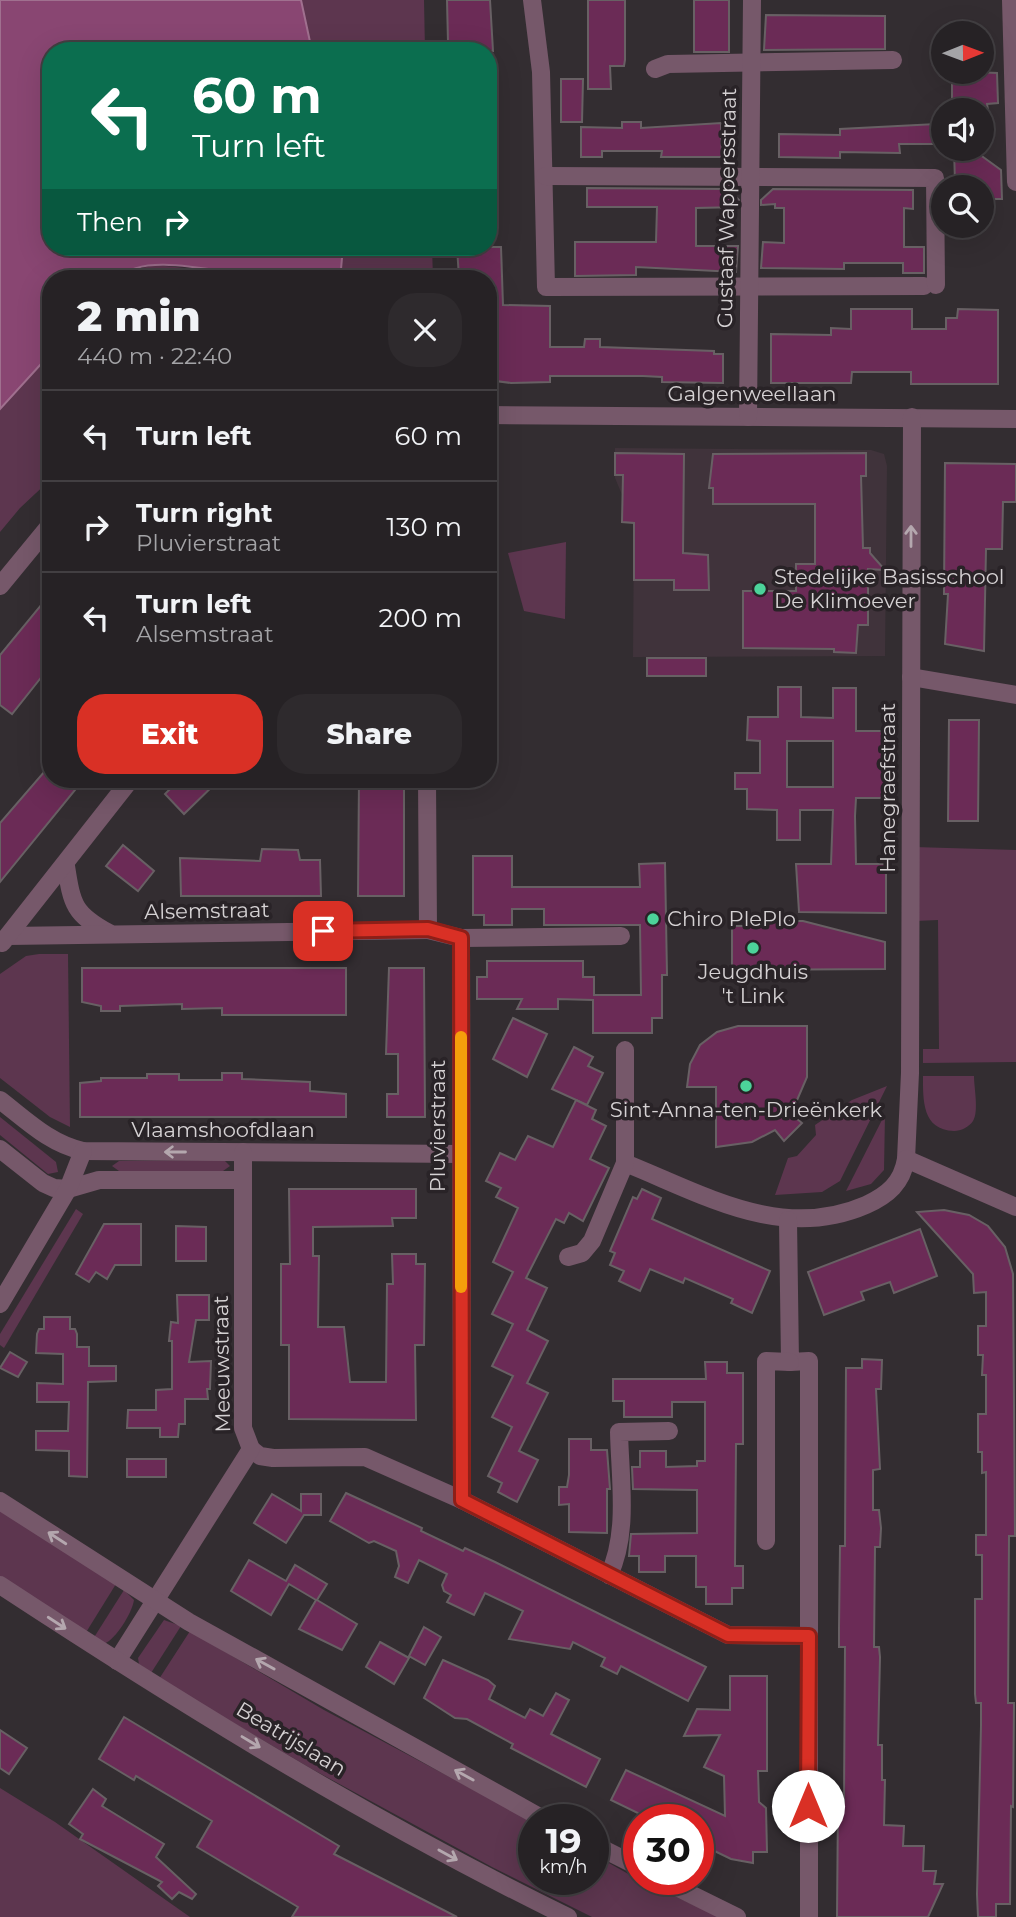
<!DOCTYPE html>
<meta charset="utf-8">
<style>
:root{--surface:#262225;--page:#2e2a2d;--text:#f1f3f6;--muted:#a4a4a7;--line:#423f42;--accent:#d93025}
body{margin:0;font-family:Montserrat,sans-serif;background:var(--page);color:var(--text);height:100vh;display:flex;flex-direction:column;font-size:26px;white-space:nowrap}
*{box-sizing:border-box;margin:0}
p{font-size:23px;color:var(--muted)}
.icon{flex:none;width:38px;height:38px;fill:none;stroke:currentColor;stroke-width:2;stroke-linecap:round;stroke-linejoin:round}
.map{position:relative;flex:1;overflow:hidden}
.details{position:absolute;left:42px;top:270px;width:455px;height:518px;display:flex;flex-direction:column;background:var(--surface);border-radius:28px;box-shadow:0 7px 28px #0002,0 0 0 2px var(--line)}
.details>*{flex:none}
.top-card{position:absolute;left:42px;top:42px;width:455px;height:214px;border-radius:28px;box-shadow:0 7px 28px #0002,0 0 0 2px var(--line);background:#0b6e4f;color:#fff;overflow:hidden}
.needle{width:46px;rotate:89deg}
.tools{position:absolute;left:931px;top:21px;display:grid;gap:14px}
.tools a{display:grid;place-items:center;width:63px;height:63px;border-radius:50%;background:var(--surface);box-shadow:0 7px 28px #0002,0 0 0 2px var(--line);font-size:35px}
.speed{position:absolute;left:518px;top:1804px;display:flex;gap:14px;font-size:35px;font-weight:700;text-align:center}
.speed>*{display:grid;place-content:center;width:91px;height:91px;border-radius:50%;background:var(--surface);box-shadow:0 7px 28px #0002,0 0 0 2px var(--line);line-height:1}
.speed small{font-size:18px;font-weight:400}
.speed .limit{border:10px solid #d22;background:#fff;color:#111}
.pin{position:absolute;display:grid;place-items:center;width:60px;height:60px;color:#fff;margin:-30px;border-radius:14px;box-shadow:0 4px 10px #0006}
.me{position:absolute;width:77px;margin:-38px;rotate:0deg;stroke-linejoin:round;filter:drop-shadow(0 0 5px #0008)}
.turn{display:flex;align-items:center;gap:24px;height:147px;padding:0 35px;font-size:32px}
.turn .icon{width:91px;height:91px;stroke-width:2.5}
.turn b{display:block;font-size:49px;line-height:60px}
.then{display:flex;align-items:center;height:66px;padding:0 35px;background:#0003;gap:14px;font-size:26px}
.round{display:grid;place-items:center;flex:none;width:74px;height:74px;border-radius:28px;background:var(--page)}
.summary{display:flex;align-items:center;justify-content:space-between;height:119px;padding:0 35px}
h1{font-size:42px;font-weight:800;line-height:52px}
.cta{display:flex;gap:14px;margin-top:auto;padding:14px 35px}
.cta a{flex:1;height:80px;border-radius:28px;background:var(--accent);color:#fff;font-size:28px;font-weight:800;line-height:80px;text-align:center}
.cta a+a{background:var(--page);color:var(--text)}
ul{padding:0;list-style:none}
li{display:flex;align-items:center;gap:21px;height:91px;padding:0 35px;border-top:2px solid var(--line)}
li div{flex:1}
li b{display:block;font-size:26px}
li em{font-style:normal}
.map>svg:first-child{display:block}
.built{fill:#40333b}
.green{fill:#5d364f}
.water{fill:#894672;stroke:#a0708f;stroke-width:2}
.building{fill:#6b2b56;stroke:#686064;stroke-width:2;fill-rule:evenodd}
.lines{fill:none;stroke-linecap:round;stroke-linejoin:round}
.minor{stroke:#76586a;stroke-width:18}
.tertiary{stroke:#76586a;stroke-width:18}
.oneway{stroke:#b4a7ae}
.route-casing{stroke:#8d1f18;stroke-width:18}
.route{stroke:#d93025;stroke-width:12}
.slow{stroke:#f59e0b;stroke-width:12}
.poi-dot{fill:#4cd39a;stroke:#292327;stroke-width:2.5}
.labels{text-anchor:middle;stroke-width:7;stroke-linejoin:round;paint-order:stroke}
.street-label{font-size:21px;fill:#d5d1d3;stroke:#292327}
.poi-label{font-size:21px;fill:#d5d1d3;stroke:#292327;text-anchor:start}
</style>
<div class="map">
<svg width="1016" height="1917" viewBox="0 0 1016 1917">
<rect width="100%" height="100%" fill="#332d31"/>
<path class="built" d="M615,448L871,450L884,454L887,466L885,656L633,657L634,523L622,522L623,497L615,478Z"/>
<g class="green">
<path d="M301,0H424L425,51H312Z"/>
<path d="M343,247H432L433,278H329L341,269Z"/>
<path d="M155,265L291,278H119L124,272Z"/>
<path d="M51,353V479L20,508L0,532V409Z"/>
<path d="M566,542L565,619L524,611L508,553Z"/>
<path d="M914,847L1016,850V1062L923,1063V1049H939L938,920L915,921Z"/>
<path d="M39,954H68L70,1127L50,1117L0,1078V974L26,956Z"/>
<path d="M923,1076H974C974,1088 979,1111 973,1121C969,1127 961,1131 954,1131C922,1130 923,1100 923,1076Z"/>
<path d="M887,1086L840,1181L822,1192L775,1195L788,1158L797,1156L816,1135L815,1125L852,1100Z"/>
<path d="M885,1114L884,1170L871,1184L846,1191Z"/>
<path d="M0,1117L56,1162L58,1172L48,1174L0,1135Z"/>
<path d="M224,1160L230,1166L223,1171H119L112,1166L119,1161Z"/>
<path d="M76,1209L83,1214L4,1348L0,1345V1334Z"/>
<path d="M0,1509L116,1584L85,1634L0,1578Z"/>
<path d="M124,1590L134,1600C132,1613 116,1639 104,1644L93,1639Z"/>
<path d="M164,1620L181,1626L151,1673L139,1664L138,1658Z"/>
<path d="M190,1631L324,1710L534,1822V1880H593V1854L639,1880L720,1917H592L492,1867L310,1768L159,1679Z"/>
<path d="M0,1788L55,1822L190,1917H0Z"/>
</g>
<path class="water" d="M0,0H301L312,51H51V247H343L341,269C297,304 155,238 119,278H51V353L0,409Z"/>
<g class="building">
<path d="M447,0H490L493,51H465L464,42H448Z"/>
<path d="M588,0H625V60L624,66H610L611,89H588Z"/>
<rect x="694" y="0" width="35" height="52"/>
<path d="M766,15L885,16V49L764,50Z"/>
<path d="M974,72L997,73L998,103L987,104L988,110H952V73Z"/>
<path d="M561,79H583L582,122H561Z"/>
<path d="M622,122H641V128L721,123L722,157H661L662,151H602V157H581V127L622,128Z"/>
<path d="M936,124V144H899L900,153L840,152V158L779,157V134L840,135V129Z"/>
<path d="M954,149H972L1001,170L1002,199H992L982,209V187H961L955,182Z"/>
<path d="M587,188L728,189L739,200V207L696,208V246H738L736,272L636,267V275L575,276V242H656L657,207H587Z"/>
<path d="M773,189L913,190V209L904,208V247H924V273H903V263H844V269L761,268L763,242L784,243V208H775V204L761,205V200Z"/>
<path d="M457,247H501L503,305L550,306V347H584L585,339H600V347L714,351V354H723V383L662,382V377L643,376H550V382L511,383L488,380V278H459Z"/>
<path d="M851,309H912V329H946V318H957L958,309L998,310V384H911V372H852L851,383H771V334L831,335V328L851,329Z"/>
<path d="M615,453L684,454L683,553L708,555L709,590H674V580H634V523L622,522L623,475H615Z"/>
<path d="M866,453V476H861L863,548H870V553L885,570L868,569V625H858L856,653L834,652V649L743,648V591H796V564H815V504H713V488H709L713,454Z"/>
<path d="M945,463L1016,464V502H1003L1002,549H986L984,651L945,644L948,594H944Z"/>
<path d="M51,593V665L12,714L0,705V655Z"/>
<rect x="647" y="658" width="59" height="18"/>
<path d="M778,687H801V717L833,718V688H856V731H886V798H856L855,816L856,864H886V913L799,912L796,864H831L833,810H800V840H777V810L747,809V789H735V773H760V741L747,740L748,717H778ZM787,741H833V787H787Z"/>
<path d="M949,720H979L978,821H948Z"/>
<path d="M51,764V779H84L0,882V823Z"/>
<path d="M180,779H220L184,814L165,794Z"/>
<path d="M359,779H404V896H358Z"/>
<path d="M123,845L154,871L138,891L106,866Z"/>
<path d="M262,849L298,850L300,860H320L321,896H181L180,858L260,861Z"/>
<path d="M473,856H512V887H640L639,864L665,863L667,975H662V1018H652V1033H593V1000L558,999V1009H517L522,999H477V977H487V961H583V977H594V995H641L640,925H544V909H512V925H484V915H473Z"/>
<path d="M749,921H803L885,942V969L732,970V926H749Z"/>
<path d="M82,968H346V1015H222V1008L182,1009V1004L120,1006V1011H101V1006L82,1002Z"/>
<path d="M389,968H424L425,1117H387V1094H398V1054H386Z"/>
<path d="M513,1018L547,1034L527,1077L493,1059Z"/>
<path d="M738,1026H807V1077L791,1114L802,1123L784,1141L775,1130L752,1142L716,1147V1087H687L690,1064L700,1045L717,1032Z"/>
<path d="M574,1047L593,1057L588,1066L603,1073L587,1105L552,1089Z"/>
<path d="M222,1073H242V1079L310,1082V1091L346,1094V1117H80V1083L101,1081V1078H147V1074H179V1080H222Z"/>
<path d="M576,1100L596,1110L592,1119L606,1126L590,1159L609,1168L583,1221L569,1213L564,1223L556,1219L526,1278L547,1288L527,1330L548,1341L527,1383L548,1393L519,1451L538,1460L517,1502L498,1492L502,1483L488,1476L512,1427L492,1417L513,1376L492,1366L513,1324L492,1314L513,1272L493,1262L518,1208L496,1197L501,1188L486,1181L500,1153L515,1160L528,1136L553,1147Z"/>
<path d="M289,1189H416V1218H392L393,1226L313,1227V1256H319L318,1327H344L350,1382H386L387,1284H393L392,1254H416V1264H425L424,1345H415L416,1420L289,1419V1345H281V1264H290Z"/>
<path d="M642,1189L661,1198L652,1219L770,1271L752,1313L731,1303L733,1299L685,1278L683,1283L650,1269L640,1291L619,1281L624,1271L610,1265L615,1253L610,1251L633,1197L637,1199Z"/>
<path d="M944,1210L969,1215L988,1226L1005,1247L1013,1274L1015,1536H1009L1008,1703H1014L1013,1807L1011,1806L1010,1904H996V1917H978L977,1894L981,1726V1703H976L975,1694V1599H982V1555H976V1535H986V1472L982,1473V1452H978V1414H986V1375H982L983,1355H978V1326H986V1292L974,1293L973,1274L917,1212Z"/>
<path d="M104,1224H141V1265H115L107,1279L96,1272L89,1282L76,1274Z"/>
<path d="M176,1226L206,1227V1261H176Z"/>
<path d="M920,1229L937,1276L894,1293L890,1282L861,1292L864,1300L824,1315L808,1272Z"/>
<path d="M177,1295H209V1320H196L189,1362L211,1361L210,1389H207L208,1399H185V1424H179L178,1437H160V1428H127L128,1410H156V1390L172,1389V1341H169L171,1322L178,1323Z"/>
<path d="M44,1317H70V1329H75L77,1334V1347H89V1366H116V1381L88,1382L87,1477L69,1476V1451L36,1450V1431H68L69,1402H37V1383L63,1384V1354L36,1353L37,1334L39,1329H44Z"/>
<path d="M10,1352L27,1362L18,1377L0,1368Z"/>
<path d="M862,1359L882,1360L881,1389H876L880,1469L873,1470V1510H879L881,1528L880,1547H875L874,1647H879L880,1657L878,1745H882V1780H885L884,1825L904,1826L903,1846H924L923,1871H936L934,1884H943L928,1917H837L838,1802H844L845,1647H839V1628L840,1546H845L846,1368H862Z"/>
<path d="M705,1362H727V1373H743V1444H736L735,1566H743V1588H732V1604H706V1587H696V1556H665V1572H639V1556H629L631,1534L697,1533V1490L633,1489L632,1467H640V1451H666V1467L697,1466V1461H705V1402H672V1417H624V1401H613V1379H706Z"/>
<path d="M569,1439H591V1450H607L610,1489H607V1533L569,1532V1504L559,1505V1487H567L569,1475Z"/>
<rect x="127" y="1459" width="39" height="18"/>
<path d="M346,1493L422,1528L421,1531L463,1551L465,1548L495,1562L706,1667L688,1701L621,1666L617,1674L601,1666L605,1658L573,1642L570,1649L509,1639L523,1611L485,1593L474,1615L447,1602L451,1595L444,1591L442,1585L447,1574L419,1560L408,1583L395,1577L399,1566L396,1551L374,1541L369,1543L330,1521Z"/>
<path d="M272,1494L301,1511V1494H321V1515H304L286,1543L254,1523Z"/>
<path d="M249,1560L286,1581L295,1565L327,1584L317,1600L357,1624L342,1650L299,1629L316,1600L289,1584L271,1615L231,1591Z"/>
<path d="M424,1627L441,1637L425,1665L409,1656Z"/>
<path d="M380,1642L409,1658L394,1684L366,1667Z"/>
<path d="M443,1660L488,1680L495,1686L489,1699L525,1718L530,1709L543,1716L556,1693L569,1700L551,1734L600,1759L586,1787L511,1748L513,1744L467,1719L455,1718L424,1698Z"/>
<path d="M730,1676H767V1771H758L759,1802L766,1808L767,1852H753V1863L731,1859L698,1843V1820H683L658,1807L652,1820L611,1800L626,1770L725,1816L724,1776L704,1767L720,1735L684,1736L697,1709L730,1710Z"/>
<path d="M124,1717L339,1846L334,1854L457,1917H292L298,1907L197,1847L212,1821L136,1776L134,1780L99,1759Z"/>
<path d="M0,1730L27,1748L9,1774L0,1768Z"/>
<path d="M93,1789L106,1799L102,1806L164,1844L156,1857L196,1894L192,1899L179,1892L172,1899L158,1886L162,1882L80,1839L83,1834L69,1824Z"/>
</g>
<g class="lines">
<g class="minor">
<path d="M532,0L541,72L546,287L924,286"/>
<path d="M1011,0L1016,182"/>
<path d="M655,69L668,64L893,60"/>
<path d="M545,176L935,178L936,285"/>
<path d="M488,415L1016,419"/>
<path d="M748,417L752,0"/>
<path d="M0,586L51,524"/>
<path d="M911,677L1016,695"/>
<path d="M427,779L428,930L461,938L462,1500"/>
<path d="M66,866C72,905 74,914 109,933"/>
<path d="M8,936L428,930"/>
<path d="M461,938L621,936"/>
<path d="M2,943L131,779"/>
<path d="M0,1100C26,1120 50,1144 83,1151L461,1154"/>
<path d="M0,1149L43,1183L54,1188L68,1189L99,1180H243"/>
<path d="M906,1159L910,1073L912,417"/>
<path d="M625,1163C703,1194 781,1242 866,1205C888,1195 902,1183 906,1159L1016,1207"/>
<path d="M788,1220L790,1362L809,1361V1917"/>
<path d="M568,1257L582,1253L592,1241L625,1163V1050"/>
<path d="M0,1304L68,1189L83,1151"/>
<path d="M251,1449L260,1456L273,1458L365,1457L462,1500L728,1635L809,1636"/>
<path d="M766,1541V1361L790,1362"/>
<path d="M609,1575C629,1533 620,1478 619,1432L669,1431"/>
<path d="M117,1661L251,1449L243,1428V1152"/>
</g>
<g class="tertiary">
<path d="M0,1501L189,1622L545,1820"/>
<path d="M0,1585C183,1705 371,1821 568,1917"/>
<path d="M593,1844L639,1867"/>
<path d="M662,1880L737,1917"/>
</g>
</g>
<defs><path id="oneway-shaft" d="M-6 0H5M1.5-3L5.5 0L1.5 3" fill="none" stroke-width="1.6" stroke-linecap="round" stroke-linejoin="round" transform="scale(1.75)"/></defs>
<g class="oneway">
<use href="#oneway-shaft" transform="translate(911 536) rotate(-90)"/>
<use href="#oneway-shaft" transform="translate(175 1152) rotate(-180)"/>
<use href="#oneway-shaft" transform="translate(57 1538) rotate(-147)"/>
<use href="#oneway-shaft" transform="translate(57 1623) rotate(33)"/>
<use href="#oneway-shaft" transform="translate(265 1664) rotate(-151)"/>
<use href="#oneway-shaft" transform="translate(251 1742) rotate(31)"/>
<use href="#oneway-shaft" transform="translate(464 1775) rotate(-151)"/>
<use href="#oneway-shaft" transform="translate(448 1855) rotate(29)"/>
</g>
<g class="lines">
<g class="route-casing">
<path id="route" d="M323,931L428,929L461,938L462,1500L728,1635L809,1636L808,1806"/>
</g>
<use href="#route" class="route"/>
<path class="slow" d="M461,1287V1037"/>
</g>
<g class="poi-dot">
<circle cx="760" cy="589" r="7"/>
<circle cx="653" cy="919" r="7"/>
<circle cx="753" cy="948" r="7"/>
<circle cx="746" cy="1086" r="7"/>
</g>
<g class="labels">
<g class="street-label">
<text transform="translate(727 208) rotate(-89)" y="7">Gustaaf Wappersstraat</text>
<text x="752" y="401">Galgenweellaan</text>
<text transform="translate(888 788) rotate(-90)" y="7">Hanegraefstraat</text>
<text transform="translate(207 911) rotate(-1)" y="7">Alsemstraat</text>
<text transform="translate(438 1126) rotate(-90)" y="7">Pluvierstraat</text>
<text x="223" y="1137">Vlaamshoofdlaan</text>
<text transform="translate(222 1364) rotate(-91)" y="7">Meeuwstraat</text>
<text transform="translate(291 1739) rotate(31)" y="7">Beatrijslaan</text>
</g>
<g class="poi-label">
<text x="774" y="584">Stedelijke Basisschool<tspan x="774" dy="24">De Klimoever</tspan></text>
<text x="667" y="926">Chiro PlePlo</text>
<text x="753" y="979" text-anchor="middle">Jeugdhuis<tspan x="753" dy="24">'t Link</tspan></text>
<text x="746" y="1117" text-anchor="middle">Sint-Anna-ten-Drieënkerk</text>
</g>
</g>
</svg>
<div class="tools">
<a><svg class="needle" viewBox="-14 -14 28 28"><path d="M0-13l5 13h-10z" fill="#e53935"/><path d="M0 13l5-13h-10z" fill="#a4a4a7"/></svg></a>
<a><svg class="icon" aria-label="sound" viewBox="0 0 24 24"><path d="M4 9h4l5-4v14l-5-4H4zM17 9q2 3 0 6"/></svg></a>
<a><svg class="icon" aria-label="search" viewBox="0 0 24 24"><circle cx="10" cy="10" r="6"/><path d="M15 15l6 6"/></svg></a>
</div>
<div class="speed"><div>19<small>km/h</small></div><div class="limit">30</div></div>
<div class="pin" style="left:323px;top:931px;background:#d93025"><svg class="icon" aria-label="arrive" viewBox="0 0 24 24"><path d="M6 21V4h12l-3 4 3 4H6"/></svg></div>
<svg class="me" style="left:808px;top:1806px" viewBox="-20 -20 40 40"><circle r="19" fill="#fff"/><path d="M0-13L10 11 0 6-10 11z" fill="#d93025"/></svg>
<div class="top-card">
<div class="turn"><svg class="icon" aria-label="left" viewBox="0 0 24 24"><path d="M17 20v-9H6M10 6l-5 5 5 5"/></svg><div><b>60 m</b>Turn left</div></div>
<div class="then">Then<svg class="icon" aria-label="right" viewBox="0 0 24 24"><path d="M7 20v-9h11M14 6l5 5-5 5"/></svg></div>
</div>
<section class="details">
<div class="summary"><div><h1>2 min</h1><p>440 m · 22:40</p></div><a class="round"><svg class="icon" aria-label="close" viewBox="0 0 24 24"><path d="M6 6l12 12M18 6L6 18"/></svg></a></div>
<ul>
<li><svg class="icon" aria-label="left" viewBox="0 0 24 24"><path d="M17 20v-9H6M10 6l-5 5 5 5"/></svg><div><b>Turn left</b></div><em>60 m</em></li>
<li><svg class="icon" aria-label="right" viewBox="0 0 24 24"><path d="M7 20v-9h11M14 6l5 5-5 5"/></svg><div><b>Turn right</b><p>Pluvierstraat</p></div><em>130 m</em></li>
<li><svg class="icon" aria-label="left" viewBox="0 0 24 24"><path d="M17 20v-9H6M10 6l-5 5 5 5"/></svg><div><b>Turn left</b><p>Alsemstraat</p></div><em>200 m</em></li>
</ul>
<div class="cta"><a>Exit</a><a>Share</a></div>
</section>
</div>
